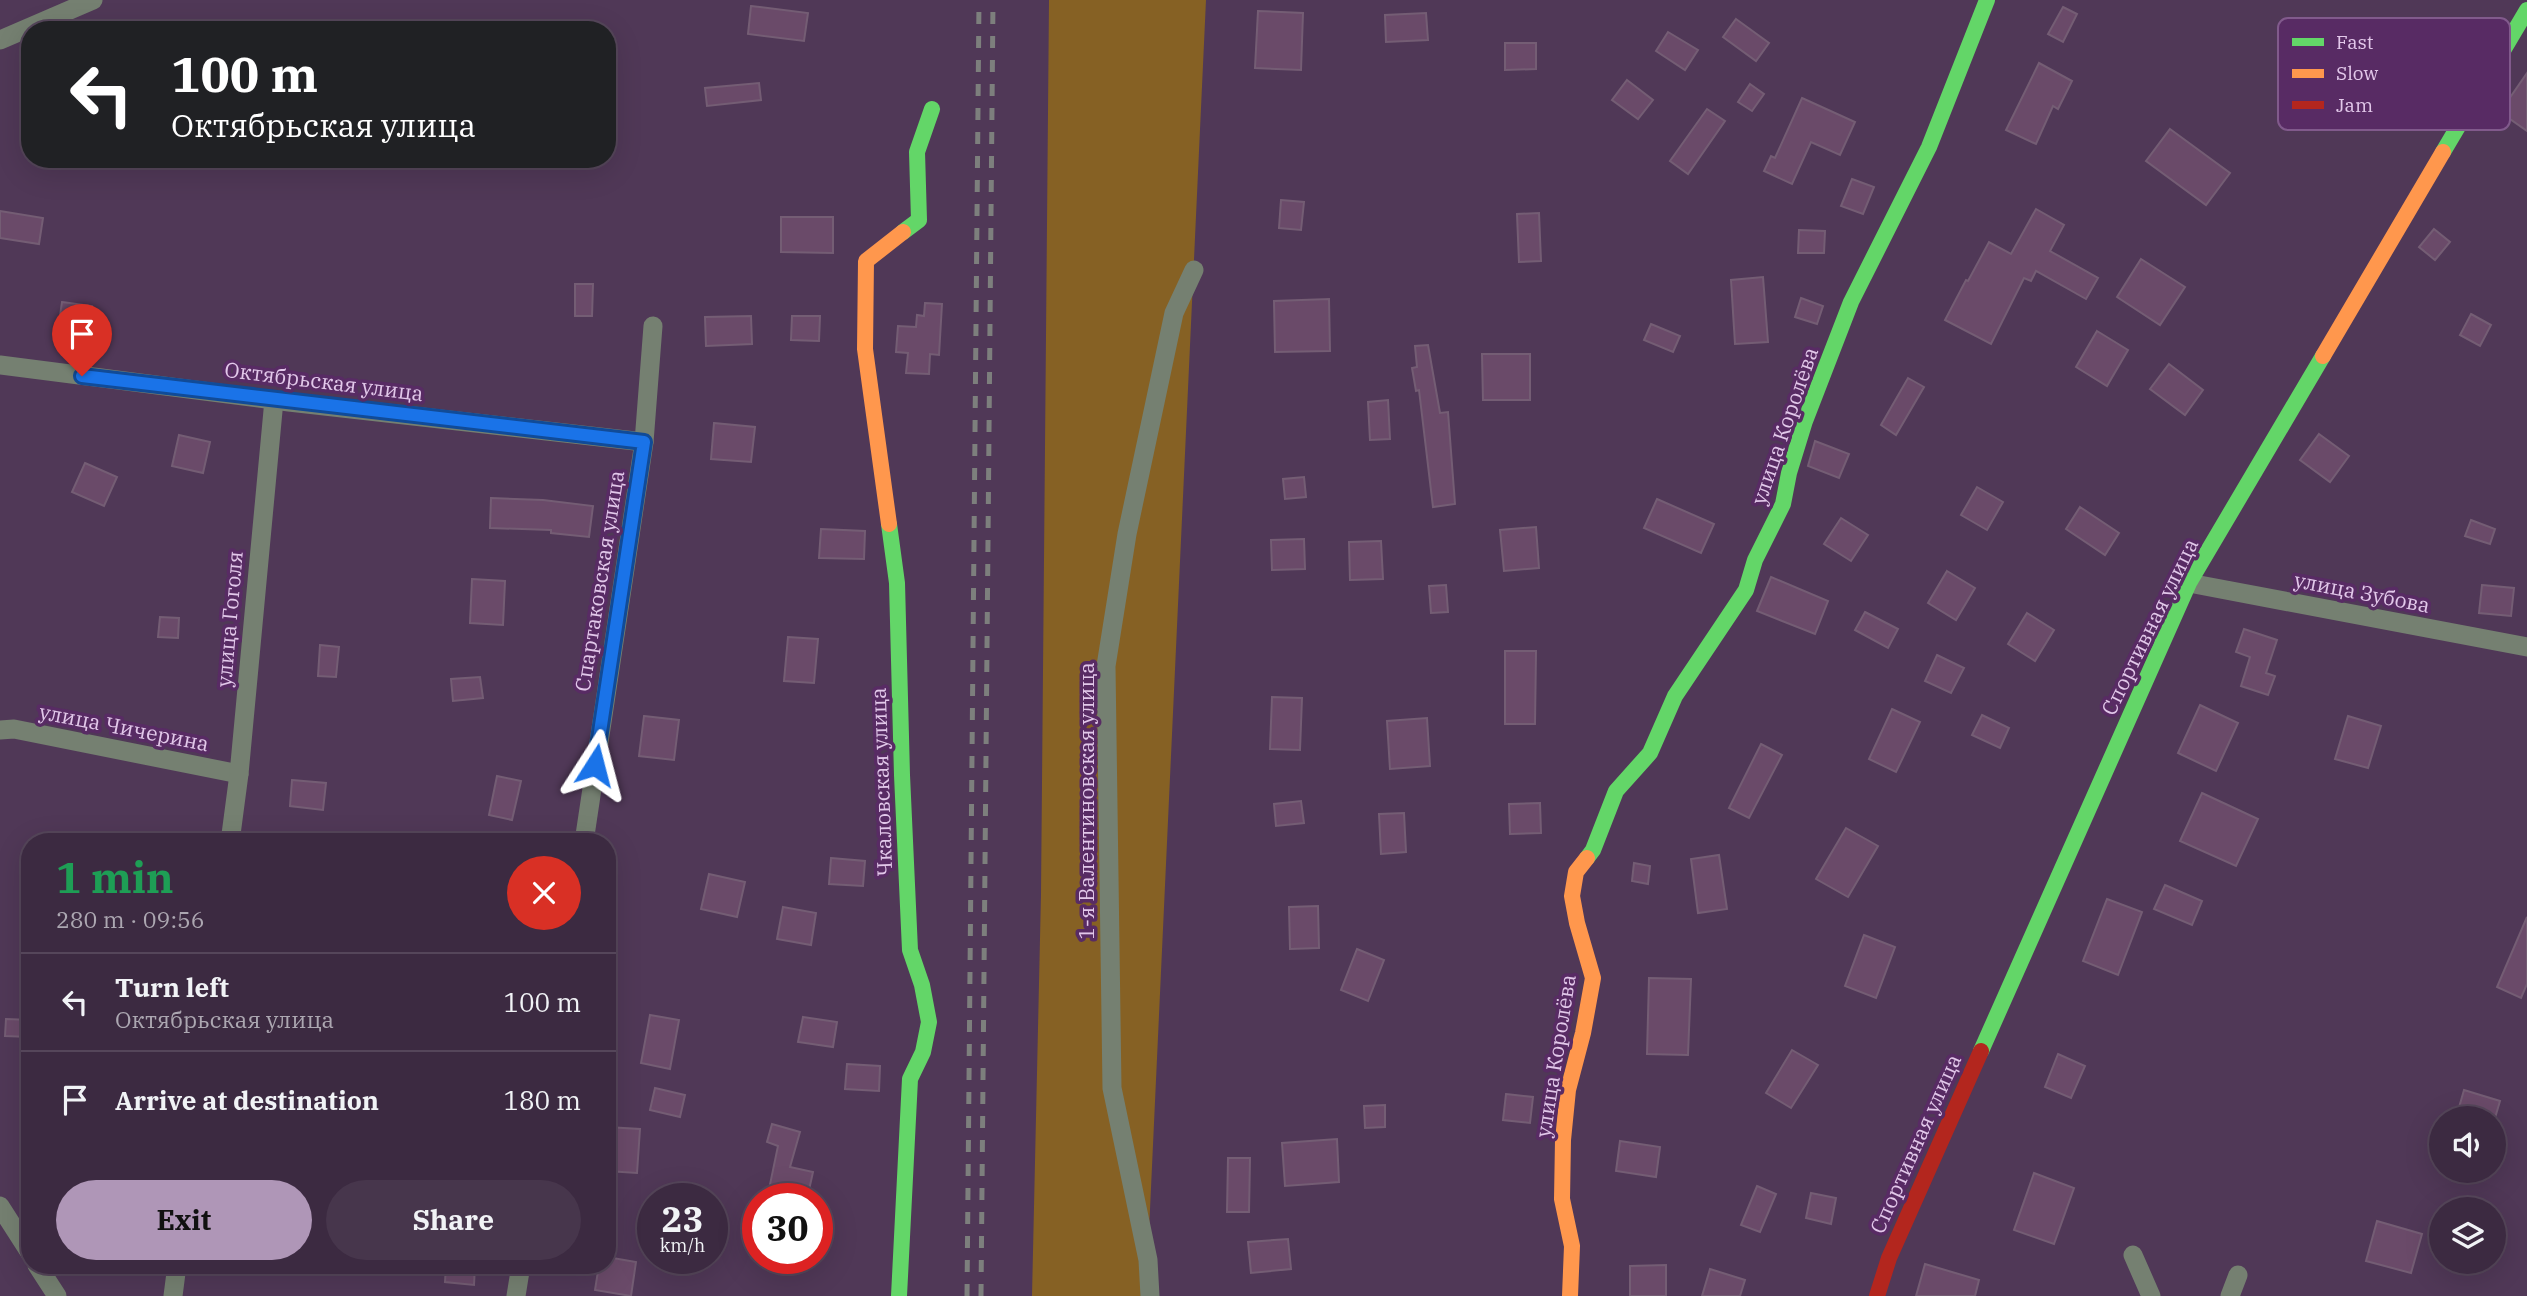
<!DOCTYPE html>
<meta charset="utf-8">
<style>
:root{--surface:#3c2a41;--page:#47364c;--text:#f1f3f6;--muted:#aca7b1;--line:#55465a;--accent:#af96b7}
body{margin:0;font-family:"IBM Plex Serif",serif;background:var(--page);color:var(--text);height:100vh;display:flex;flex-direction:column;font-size:26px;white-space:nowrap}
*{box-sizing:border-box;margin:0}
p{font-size:23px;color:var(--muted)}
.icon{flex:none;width:38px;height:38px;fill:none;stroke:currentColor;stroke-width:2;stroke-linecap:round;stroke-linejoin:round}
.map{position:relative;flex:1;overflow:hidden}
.drawer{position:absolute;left:21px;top:833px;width:595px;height:441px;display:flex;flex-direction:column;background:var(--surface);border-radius:28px;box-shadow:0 7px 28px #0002,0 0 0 2px var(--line)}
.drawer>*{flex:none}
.hud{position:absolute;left:21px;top:21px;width:595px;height:147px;border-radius:28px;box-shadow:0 7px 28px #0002,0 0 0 2px var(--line);background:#202124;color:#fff;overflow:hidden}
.tools{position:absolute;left:2429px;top:1106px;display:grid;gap:14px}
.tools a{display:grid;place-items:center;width:77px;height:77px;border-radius:50%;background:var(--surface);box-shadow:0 7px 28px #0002,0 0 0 2px var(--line);font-size:35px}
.speed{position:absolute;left:637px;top:1183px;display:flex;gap:14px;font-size:35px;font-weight:700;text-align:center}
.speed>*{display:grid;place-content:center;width:91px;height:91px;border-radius:50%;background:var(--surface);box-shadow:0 7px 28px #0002,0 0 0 2px var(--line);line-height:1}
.speed small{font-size:18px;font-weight:400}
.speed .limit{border:10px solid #d22;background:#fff;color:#111}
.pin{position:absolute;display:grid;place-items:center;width:60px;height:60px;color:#fff;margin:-72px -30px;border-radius:50% 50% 50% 0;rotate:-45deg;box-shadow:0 0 7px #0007}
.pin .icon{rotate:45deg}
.me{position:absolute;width:77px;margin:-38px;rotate:9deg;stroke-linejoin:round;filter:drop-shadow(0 0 5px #0008)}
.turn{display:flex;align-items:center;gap:24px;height:147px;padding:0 35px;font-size:32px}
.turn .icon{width:91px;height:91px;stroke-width:2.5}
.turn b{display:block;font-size:49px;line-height:60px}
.round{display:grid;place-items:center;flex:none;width:74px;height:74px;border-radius:37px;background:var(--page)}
.headline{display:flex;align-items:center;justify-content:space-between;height:119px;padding:0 35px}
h1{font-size:42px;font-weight:700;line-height:52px;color:#1e9e55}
.button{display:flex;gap:14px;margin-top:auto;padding:14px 35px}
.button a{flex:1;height:80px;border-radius:42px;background:var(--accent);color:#111;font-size:28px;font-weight:700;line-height:80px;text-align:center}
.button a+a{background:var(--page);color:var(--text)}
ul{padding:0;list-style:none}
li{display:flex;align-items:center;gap:21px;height:98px;padding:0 35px;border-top:2px solid var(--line)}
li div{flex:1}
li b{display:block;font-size:26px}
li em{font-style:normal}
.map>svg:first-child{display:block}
.forest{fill:#866124}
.building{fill:#6a4a69;stroke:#745d74;stroke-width:2}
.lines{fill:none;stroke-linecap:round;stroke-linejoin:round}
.street{stroke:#758071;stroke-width:19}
.fast{stroke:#63d668;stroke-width:16}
.slow{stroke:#ff974d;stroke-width:16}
.jam{stroke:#b3261e;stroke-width:16}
.rail{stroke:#7d7f7d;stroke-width:5;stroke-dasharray:12 12;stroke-linecap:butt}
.route-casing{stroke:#114b97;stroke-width:18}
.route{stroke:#1a73e8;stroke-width:12}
.labels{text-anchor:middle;stroke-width:7;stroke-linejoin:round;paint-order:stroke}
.street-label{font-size:21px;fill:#e2c8ea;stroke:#582b64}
.key{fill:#582b64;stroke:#815a8c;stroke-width:2}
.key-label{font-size:19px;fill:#e2c8ea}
</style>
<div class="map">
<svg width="2527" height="1296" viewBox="0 0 2527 1296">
<rect width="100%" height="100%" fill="#503857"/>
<path class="forest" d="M1049,0H1206L1146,1296H1032L1041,894Z"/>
<g class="building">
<path d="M751,6L808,13L804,41L748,34Z"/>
<path d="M2063,7L2077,14L2063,42L2048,34Z"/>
<path d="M1258,11L1303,13L1301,70L1255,68Z"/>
<path d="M1426,13L1428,40L1386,42L1385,15Z"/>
<path d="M1736,19L1769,43L1756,61L1723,37Z"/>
<path d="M1668,32L1698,50L1685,70L1656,51Z"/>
<path d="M1505,43H1536V69L1505,70Z"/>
<path d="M2039,63L2072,81L2058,109L2053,106L2036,144L2006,130Z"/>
<path d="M2527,73V131L2500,112Z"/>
<path d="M1627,80L1653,100L1638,119L1612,100Z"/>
<path d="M759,83L761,100L707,106L705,88Z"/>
<path d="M1750,84L1764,94L1752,111L1738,102Z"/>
<path d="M1802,98L1855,122L1840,155L1811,142L1792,184L1764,171L1771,156L1775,158Z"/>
<path d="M1707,109L1725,121L1688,174L1670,161Z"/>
<path d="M2170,129L2230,173L2206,205L2146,161Z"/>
<path d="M1852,179L1874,187L1863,214L1841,206Z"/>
<path d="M1281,200L1304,202L1301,230L1279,228Z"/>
<path d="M2036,209L2064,225L2050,251L2098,278L2086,299L2036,271L2031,281L2024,278L1991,344L1945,320L1966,280L1968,281L1989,242L2011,254Z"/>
<path d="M0,211L43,218L39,244L0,238Z"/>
<path d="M1539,213L1541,261L1519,262L1517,214Z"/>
<path d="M781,217H833V253L781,252Z"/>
<path d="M2434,229L2450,242L2435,260L2419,247Z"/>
<path d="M1799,230L1825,231L1824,253H1798Z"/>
<path d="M2141,259L2185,287L2160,325L2117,297Z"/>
<path d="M1763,277L1768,342L1735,344L1731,280Z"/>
<path d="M575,284H593L592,316H575Z"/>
<path d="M1801,298L1823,306L1817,324L1795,317Z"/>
<path d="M1329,299L1330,351L1275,352L1274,301Z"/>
<path d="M62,302L92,306L87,340L57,336Z"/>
<path d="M925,303L942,304L939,355L930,354L929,374L906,373L908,353L896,352L898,326L916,327L917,315L924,316Z"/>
<path d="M2471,314L2491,325L2480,346L2460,335Z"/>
<path d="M751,316L752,344L706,346L705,317Z"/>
<path d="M792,316H820L819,341L791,340Z"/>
<path d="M1651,324L1680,336L1673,352L1644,340Z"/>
<path d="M2097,331L2128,350L2107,386L2076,367Z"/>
<path d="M1428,345L1440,413L1448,412L1455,504L1433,507L1419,390L1416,391L1412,368L1417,367L1415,346Z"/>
<path d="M1482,354H1530V400H1483Z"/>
<path d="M2169,364L2203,390L2185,415L2150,389Z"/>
<path d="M1908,378L1924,387L1896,435L1881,425Z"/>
<path d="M1388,400L1390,439L1370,440L1368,402Z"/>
<path d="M714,423L755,427L751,462L711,459Z"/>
<path d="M2319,434L2349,456L2330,482L2300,460Z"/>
<path d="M179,435L210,442L203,473L172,466Z"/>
<path d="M1815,441L1849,454L1839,478L1808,466Z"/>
<path d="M85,463L117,477L104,506L72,492Z"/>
<path d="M1304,477L1306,497L1285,499L1283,479Z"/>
<path d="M1977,487L2003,502L1987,530L1961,515Z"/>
<path d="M491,498L543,500L593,506L589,537L551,533V530L490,528Z"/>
<path d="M1657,499L1714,524L1701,553L1644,528Z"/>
<path d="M2080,507L2119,533L2105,555L2066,529Z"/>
<path d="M1841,518L1868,535L1851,561L1824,544Z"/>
<path d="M2471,520L2495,529L2490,544L2465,536Z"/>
<path d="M1536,527L1539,568L1504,571L1500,530Z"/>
<path d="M821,529L865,531L864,559L819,558Z"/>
<path d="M1304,539L1305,569L1272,570L1271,540Z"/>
<path d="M1381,541L1383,579L1350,580L1349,542Z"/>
<path d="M1947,571L1975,588L1956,620L1928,603Z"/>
<path d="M1771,577L1828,601L1815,634L1757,611Z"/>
<path d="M472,579L505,581L503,625L470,623Z"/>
<path d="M1446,585L1448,612L1431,613L1429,586Z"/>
<path d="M2482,585L2514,588L2511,616L2479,613Z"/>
<path d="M1865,612L1898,629L1888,648L1855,630Z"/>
<path d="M2027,613L2054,630L2035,661L2008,644Z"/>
<path d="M160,617L179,618L178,638L158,637Z"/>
<path d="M2244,629L2277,640L2266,673L2275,676L2268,695L2241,686L2250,657L2236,652Z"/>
<path d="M788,637L818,639L814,683L784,681Z"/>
<path d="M320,645L339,647L336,677L318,676Z"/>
<path d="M1505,651H1536L1535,724H1505Z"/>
<path d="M1937,655L1964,668L1951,693L1925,681Z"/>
<path d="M480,677L483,698L453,701L451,679Z"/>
<path d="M1272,697L1302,698L1300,750L1270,749Z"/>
<path d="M2200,705L2238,723L2216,771L2178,753Z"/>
<path d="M1892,709L1920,722L1896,772L1869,759Z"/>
<path d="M1982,715L2009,728L2000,748L1972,735Z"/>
<path d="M644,716L679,720L674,760L639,756Z"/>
<path d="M2348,716L2381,726L2368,768L2335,759Z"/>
<path d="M1427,718L1430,766L1390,769L1387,721Z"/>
<path d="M1761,744L1782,755L1749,818L1729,808Z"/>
<path d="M497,776L521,781L512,820L489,815Z"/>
<path d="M292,780L326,783L323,810L290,806Z"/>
<path d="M2202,793L2258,819L2236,866L2180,841Z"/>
<path d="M1301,801L1304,823L1276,826L1274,804Z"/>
<path d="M1540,803L1541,833L1510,834L1509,804Z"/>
<path d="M1404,813L1406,852L1381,854L1379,814Z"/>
<path d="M1846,828L1878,846L1848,897L1816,879Z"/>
<path d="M1719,855L1727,909L1698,913L1691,859Z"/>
<path d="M831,858L865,861L863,886L829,884Z"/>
<path d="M1634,863L1650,866L1648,884L1632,881Z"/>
<path d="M709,874L745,882L737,917L701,909Z"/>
<path d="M2165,885L2202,901L2192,925L2154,909Z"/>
<path d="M2107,899L2142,912L2118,975L2083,961Z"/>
<path d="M1318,906L1319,948L1290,949L1289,907Z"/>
<path d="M783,907L816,913L811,945L777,939Z"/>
<path d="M2527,917V984L2521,998L2497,987Z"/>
<path d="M1864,935L1895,947L1876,998L1845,986Z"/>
<path d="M1357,949L1384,960L1368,1001L1341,990Z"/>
<path d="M1649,978L1691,979L1688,1055L1647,1054Z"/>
<path d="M650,1015L679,1020L670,1069L641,1063Z"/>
<path d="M803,1017L837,1022L833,1047L798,1042Z"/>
<path d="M6,1019L30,1020V1037L5,1036Z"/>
<path d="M1792,1050L1818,1065L1791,1108L1766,1093Z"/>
<path d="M2058,1054L2085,1066L2071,1098L2045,1087Z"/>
<path d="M847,1064L880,1066L879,1091L845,1089Z"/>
<path d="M655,1088L685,1095L680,1117L650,1110Z"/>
<path d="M2464,1090L2500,1101L2495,1118H2456Z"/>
<path d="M1506,1094L1533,1097L1530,1123L1503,1120Z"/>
<path d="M1385,1105V1127L1365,1128L1364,1106Z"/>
<path d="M772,1124L800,1132L790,1167L813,1172L807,1199L781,1195L780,1199H767L778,1146L767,1142Z"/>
<path d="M607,1127L640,1129L637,1173L607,1171Z"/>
<path d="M1337,1139L1339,1182L1285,1186L1282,1143Z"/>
<path d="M1620,1141L1660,1147L1656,1177L1616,1171Z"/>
<path d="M1228,1158H1250L1249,1212H1227Z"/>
<path d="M2034,1173L2074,1188L2054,1244L2014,1230Z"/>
<path d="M1757,1186L1776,1194L1760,1232L1741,1225Z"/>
<path d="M1811,1193L1836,1198L1831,1224L1806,1218Z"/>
<path d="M2377,1221L2422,1234L2411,1273L2366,1261Z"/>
<path d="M1288,1239L1291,1269L1251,1273L1248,1242Z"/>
<path d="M607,1257L636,1262L631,1296L595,1290L599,1265H607Z"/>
<path d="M1925,1264L1979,1280L1975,1296H1916Z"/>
<path d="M446,1265H475L474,1285L445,1282Z"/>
<path d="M1666,1265V1296H1630V1266Z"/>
<path d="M1710,1269L1745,1280L1740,1296H1702Z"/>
</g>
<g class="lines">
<g class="street">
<path d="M0,40L93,0"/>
<path d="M0,365L289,402L644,442"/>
<path d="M2189,583L2527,647"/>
<path d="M0,730L14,729L239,774"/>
<path d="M230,842L239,774L274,400"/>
<path d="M584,842L644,442L653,326"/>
<path d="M0,1206L30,1253"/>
<path d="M2133,1255L2151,1296"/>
<path d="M37,1265L57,1296"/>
<path d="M173,1296L177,1265"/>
<path d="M516,1296L521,1265"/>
<path d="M1150,1296L1148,1260L1112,1088L1106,666L1127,534L1174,313L1194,270"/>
<path d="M2230,1296L2238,1275"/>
</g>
<g class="fast">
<path d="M2443,152L2527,10"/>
<path d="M903,232L919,220L917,152L932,109"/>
<path d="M889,524L897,583L902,775L910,950L922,985L929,1022L923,1052L910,1079L899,1296"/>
<path d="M1587,858L1593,850L1616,791L1650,753L1675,696L1746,590L1755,560L1783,504L1789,473L1805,421L1851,302L1929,147L1987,0"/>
<path d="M1981,1051L2189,583L2323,356"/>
</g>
<g class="slow">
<path d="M2323,356L2443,152"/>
<path d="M889,524L865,349L866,261L903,232"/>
<path d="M1570,1296L1572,1246L1562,1199L1563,1140L1568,1090L1583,1033L1593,978L1577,923L1572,896L1576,872L1587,858"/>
</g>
<path class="jam" d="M1877,1296L1889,1258L1981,1051"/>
<g class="rail">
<path d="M967,1296L979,0"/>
<path d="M981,1296L993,0"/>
</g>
</g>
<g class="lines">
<g class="route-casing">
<path id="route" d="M82,376L644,442L595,765"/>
</g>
<use href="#route" class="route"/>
</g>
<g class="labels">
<g class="street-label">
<text transform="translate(324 382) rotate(7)" y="7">Октябрьская улица</text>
<text transform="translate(1785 426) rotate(-71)" y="7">улица Королёва</text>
<text transform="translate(600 581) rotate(-81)" y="7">Спартаковская улица</text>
<text transform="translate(2362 593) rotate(11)" y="7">улица Зубова</text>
<text transform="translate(230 619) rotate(-85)" y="7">улица Гоголя</text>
<text transform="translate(2150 627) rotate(-64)" y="7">Спортивная улица</text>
<text transform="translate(124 728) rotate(11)" y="7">улица Чичерина</text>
<text transform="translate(882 782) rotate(-92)" y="7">Чкаловская улица</text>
<text transform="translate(1087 801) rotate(-90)" y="7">1-я Валентиновская улица</text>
<text transform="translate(1556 1056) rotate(-81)" y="7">улица Королёва</text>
<text transform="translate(1916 1144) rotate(-66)" y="7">Спортивная улица</text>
</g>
</g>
<rect x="2278" y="18" width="232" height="112" rx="10" class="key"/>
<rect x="2292" y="38" width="32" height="8" fill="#63d668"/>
<rect x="2292" y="69" width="32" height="9" fill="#ff974d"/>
<rect x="2292" y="101" width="32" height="8" fill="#b3261e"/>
<g class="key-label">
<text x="2336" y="49">Fast</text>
<text x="2336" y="80">Slow</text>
<text x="2336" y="112">Jam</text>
</g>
</svg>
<div class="tools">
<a><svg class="icon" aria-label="sound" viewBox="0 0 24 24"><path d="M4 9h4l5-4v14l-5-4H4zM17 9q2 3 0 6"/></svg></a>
<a><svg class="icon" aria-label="layers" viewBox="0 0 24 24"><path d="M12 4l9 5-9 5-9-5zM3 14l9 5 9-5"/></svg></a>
</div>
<div class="speed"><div>23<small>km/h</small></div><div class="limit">30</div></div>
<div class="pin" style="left:82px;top:376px;background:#d93025"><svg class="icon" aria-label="arrive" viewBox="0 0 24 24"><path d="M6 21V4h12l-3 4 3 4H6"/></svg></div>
<svg class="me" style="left:595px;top:765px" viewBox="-20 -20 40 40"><path d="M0-17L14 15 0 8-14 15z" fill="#1a73e8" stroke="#fff" stroke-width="4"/></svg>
<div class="hud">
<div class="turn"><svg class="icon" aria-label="left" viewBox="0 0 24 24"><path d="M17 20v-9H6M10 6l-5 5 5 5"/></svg><div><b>100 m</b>Октябрьская улица</div></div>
</div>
<section class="drawer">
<div class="headline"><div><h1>1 min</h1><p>280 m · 09:56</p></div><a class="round" style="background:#d93025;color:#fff"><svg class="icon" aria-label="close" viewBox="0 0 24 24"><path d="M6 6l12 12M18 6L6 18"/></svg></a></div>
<ul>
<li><svg class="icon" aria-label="left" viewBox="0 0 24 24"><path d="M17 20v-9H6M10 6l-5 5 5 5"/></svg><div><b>Turn left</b><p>Октябрьская улица</p></div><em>100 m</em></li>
<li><svg class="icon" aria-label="arrive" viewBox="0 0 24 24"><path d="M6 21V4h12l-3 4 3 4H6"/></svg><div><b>Arrive at destination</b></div><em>180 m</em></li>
</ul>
<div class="button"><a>Exit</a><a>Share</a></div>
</section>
</div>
